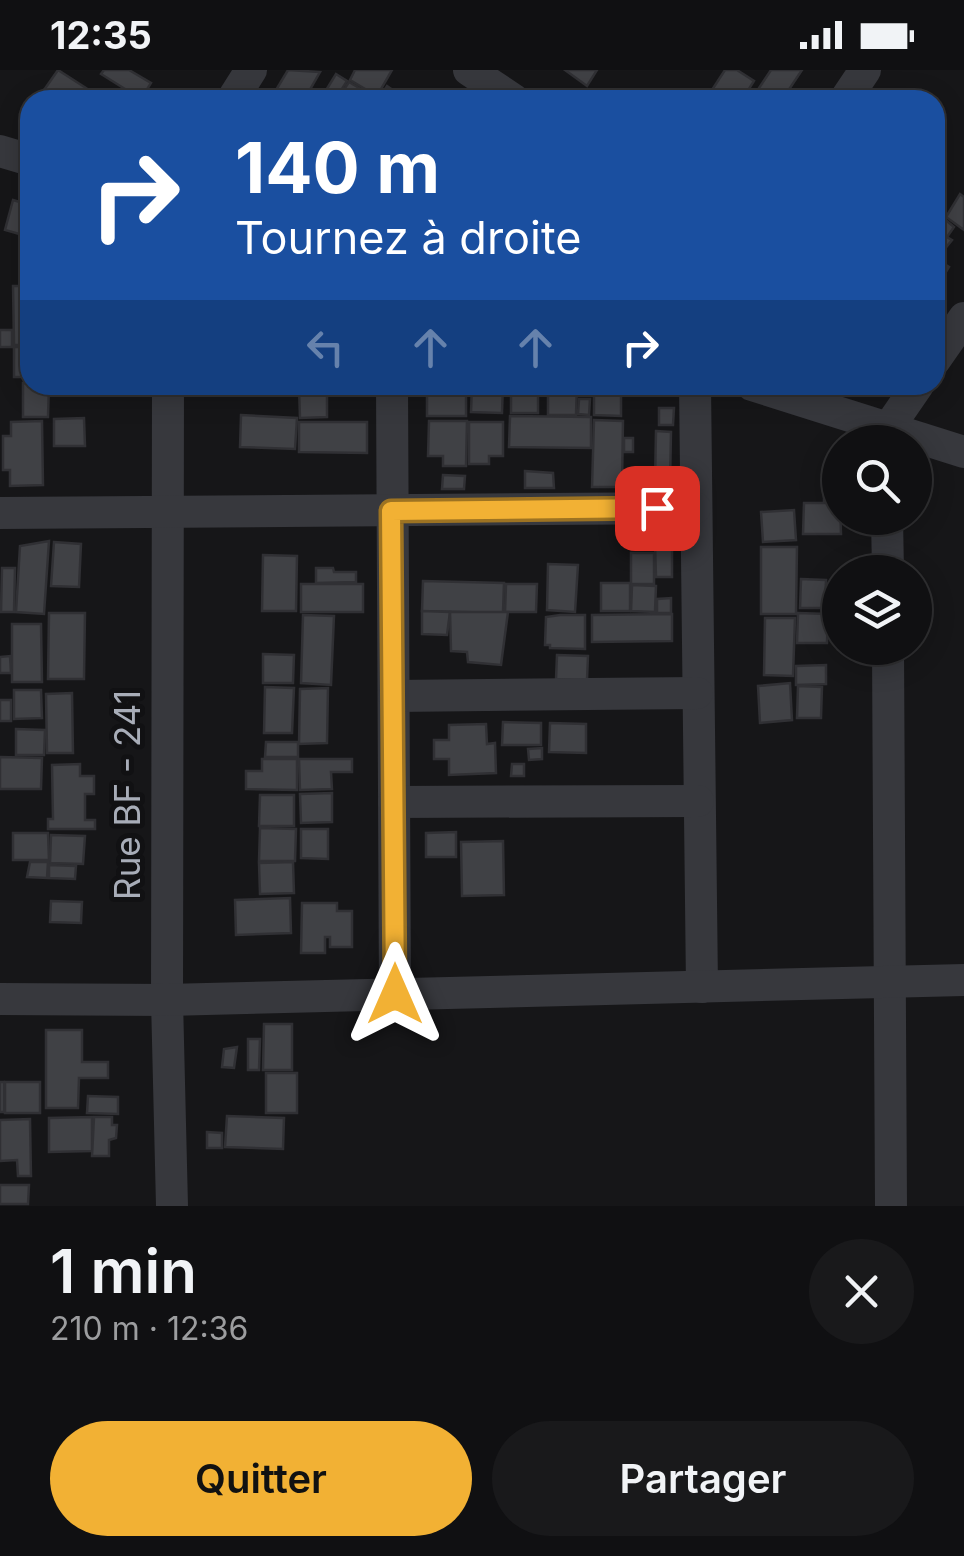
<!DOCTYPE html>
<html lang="fr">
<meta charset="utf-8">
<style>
:root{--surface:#101012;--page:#19191b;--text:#f1f3f6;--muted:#9c9d9f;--line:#303032;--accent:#f2b134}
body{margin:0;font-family:Inter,sans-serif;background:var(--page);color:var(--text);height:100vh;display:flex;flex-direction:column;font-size:38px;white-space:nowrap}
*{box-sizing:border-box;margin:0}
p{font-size:32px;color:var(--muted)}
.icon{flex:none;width:55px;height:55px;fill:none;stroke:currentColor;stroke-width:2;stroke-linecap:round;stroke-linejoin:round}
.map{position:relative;height:1136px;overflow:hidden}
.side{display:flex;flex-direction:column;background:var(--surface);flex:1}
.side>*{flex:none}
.top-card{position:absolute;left:20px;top:20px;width:925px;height:305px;border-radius:30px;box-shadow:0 5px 25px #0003,0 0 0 2px var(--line);background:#1a4fa0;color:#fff;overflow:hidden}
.fabs{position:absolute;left:822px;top:355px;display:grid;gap:20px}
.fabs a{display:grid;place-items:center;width:110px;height:110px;border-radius:50%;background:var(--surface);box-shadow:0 5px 25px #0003,0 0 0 2px var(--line);font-size:50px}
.pin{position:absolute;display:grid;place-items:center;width:85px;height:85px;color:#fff;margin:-42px;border-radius:20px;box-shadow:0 5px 15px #0006}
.me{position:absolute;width:110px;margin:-55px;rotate:0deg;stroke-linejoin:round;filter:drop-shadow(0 0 8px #0008)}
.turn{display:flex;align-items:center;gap:35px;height:210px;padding:0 50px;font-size:45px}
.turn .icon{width:130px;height:130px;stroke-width:2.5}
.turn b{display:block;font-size:70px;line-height:85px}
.lanes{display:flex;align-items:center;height:95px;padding:0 50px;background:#0003;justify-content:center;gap:50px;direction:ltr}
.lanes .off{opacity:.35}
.round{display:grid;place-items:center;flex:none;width:105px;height:105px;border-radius:52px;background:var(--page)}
.overview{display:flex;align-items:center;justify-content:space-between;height:170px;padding:0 50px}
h1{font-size:60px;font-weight:600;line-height:75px}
.cta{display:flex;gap:20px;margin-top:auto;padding:20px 50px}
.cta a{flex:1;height:115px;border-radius:60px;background:var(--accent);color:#111;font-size:40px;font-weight:600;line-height:115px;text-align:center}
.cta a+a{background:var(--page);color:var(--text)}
.status{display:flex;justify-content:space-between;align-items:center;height:70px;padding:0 50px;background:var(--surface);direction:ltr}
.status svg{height:28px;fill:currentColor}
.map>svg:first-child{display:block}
.building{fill:#404145;stroke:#303034;stroke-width:2.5}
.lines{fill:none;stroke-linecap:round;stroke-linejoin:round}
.minor{stroke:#37383d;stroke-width:32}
.route-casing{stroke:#9d7322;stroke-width:25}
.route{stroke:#f2b134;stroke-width:18}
.labels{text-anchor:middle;stroke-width:10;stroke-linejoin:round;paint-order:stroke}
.street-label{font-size:35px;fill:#a8adb8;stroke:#111113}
</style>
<div class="status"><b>12:35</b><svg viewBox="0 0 49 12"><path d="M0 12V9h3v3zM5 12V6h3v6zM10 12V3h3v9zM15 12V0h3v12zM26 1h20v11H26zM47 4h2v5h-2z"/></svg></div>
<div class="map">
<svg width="964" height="1136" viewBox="0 0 964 1136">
<rect width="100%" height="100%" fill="#161618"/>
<g class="building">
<path d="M58,0L86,18L77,30H37Z"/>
<path d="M104,0H129L151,13L141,29L101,4Z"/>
<path d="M288,0L320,2L304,30H282L273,25Z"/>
<path d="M355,0H392L377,26L350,10Z"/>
<path d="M565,0H597L587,16Z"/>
<path d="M725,0H737L754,11L742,30L706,29Z"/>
<path d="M771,0H802L782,30H751Z"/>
<path d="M336,4L347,11L335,30H320Z"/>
<path d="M349,12L376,28L374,30H337Z"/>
<path d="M387,16L407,30H378Z"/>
<path d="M960,124L964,127V160L946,147Z"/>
<path d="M13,130L30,135V167L5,160Z"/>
<path d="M942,147L954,157L947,167L952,170L939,186L935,184V158Z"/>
<path d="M935,188L949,197L935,220Z"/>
<path d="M13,216H30V275H14Z"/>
<rect x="0" y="260" width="12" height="17"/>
<rect x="14" y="277" width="16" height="30"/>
<path d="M23,313L49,315L48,347H23Z"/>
<rect x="427" y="315" width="39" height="31"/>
<path d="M472,315H503L502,343L471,342Z"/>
<path d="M548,315H577L576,345H548Z"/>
<rect x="511" y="316" width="27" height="27"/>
<path d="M327,317V347L300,348L299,318Z"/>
<path d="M594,317H621V346L594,345Z"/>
<path d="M579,329H590L589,345L578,344Z"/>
<path d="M659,338H674L673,355H659Z"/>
<path d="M241,345L297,348L295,379L240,377Z"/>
<path d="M510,346L591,347V378L509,377Z"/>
<path d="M84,348L85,376H54V349Z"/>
<path d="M594,350L623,351L622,417H592Z"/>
<path d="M42,351L43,415L10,416V400H3V366H11V352Z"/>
<path d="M429,351H467L466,396H443V386H428Z"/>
<path d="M299,352H367V383L299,382Z"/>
<path d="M469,352H503V386H489V394H469Z"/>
<path d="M656,361L671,362L670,413H655Z"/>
<rect x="624" y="368" width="9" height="14"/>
<path d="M824,400H840V432L824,433Z"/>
<path d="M525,401L553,403L554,418H525Z"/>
<path d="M443,405L465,406L464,419H442Z"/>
<path d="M804,433H840L841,464H803Z"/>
<path d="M794,440L796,470L763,472L761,442Z"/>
<path d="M49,471L44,544L16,542L20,476Z"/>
<path d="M54,472L81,474L79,517L51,516Z"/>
<path d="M672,474V507H656L655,475Z"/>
<path d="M761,477H797L796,544H761Z"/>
<rect x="631" y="483" width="23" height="31"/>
<path d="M263,485L297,486L296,541H262Z"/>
<path d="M548,494L578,495L575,542L547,540Z"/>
<path d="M2,498H15L14,542H1Z"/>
<path d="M316,498H333L334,502H356V512L316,513Z"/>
<path d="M801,509L826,510L825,538H800Z"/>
<path d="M423,511L504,513L503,543L422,541Z"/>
<rect x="601" y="513" width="29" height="28"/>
<rect x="301" y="514" width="62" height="28"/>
<path d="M506,514H537L536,542H505Z"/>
<path d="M632,515L656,516L655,542L631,541Z"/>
<path d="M671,528V543H657V529Z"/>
<path d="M422,541L450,542L447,565L422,564Z"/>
<path d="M450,542H508L501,595L468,592L467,582L451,581Z"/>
<path d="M49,543H85L84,609H48Z"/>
<path d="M798,543L828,544L827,573H797Z"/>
<path d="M672,544V571L592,572V545Z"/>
<path d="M303,545L334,546L331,615L301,613Z"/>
<path d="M560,545H585V579L550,578V575H545L546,547Z"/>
<path d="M765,548H795L793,606L764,605Z"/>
<path d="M12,554H41L42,612H12Z"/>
<rect x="852" y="578" width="14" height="11"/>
<path d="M263,584L294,585L293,613H263Z"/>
<path d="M557,585L588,586L587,610L556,609Z"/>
<path d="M10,586L11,603H0V587Z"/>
<path d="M826,595V614L796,615V596Z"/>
<path d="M790,613L792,650L760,653L758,616Z"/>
<path d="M798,616L822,617L821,648H797Z"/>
<path d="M265,617L294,618L292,663H264Z"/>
<path d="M328,618L327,673L299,674L300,619Z"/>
<path d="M14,620H41L42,648L14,649Z"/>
<path d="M72,623L73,683H47L46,624Z"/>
<rect x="0" y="630" width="11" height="21"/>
<path d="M503,652L541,653V675H502Z"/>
<path d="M550,653L586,654V683L549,682Z"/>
<path d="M486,654L487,674L495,673L496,703L449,705V689H434V670H449V655Z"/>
<path d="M16,659L45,660L44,685H16Z"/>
<path d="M266,672H298V687H265Z"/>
<path d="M542,678V689L529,690L528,679Z"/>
<path d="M0,687L42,688L41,719H0Z"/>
<path d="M262,689H297V720L246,719V701H262Z"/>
<path d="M299,689H352V702H331L332,719L300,720Z"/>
<path d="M80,694V706H94V724H85V750H95V759H48V749H53L52,695Z"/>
<path d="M512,694H524V706H511Z"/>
<path d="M332,723V752L301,753L300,724Z"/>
<path d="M260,725H294V756H259Z"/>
<path d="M260,758L296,759L295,791H259Z"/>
<path d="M301,759H328V789L301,788Z"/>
<path d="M456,762V787H426V763Z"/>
<path d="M13,763H48L49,790H13Z"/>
<path d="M51,765L85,766L83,794L50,793Z"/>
<path d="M503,771L504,825L462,826L461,772Z"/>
<path d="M30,792H48L47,808L27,807Z"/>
<path d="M293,792L294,823L260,824L259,793Z"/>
<path d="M49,795L76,796L75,809L49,808Z"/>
<path d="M290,828L291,863L236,865L235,830Z"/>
<path d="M51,831L82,832L81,853L50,852Z"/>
<path d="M302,833H337V841H352V877H330V867H325V883H301Z"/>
<path d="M264,954H292V1000H263Z"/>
<path d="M46,960H82V992H108V1008H79L78,1038H46Z"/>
<path d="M248,969H260L259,1000H248Z"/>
<path d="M237,977L234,998L222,997L224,979Z"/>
<rect x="266" y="1003" width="31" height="40"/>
<rect x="0" y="1012" width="4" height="30"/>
<rect x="5" y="1012" width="35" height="31"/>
<path d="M88,1026L118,1027V1044L87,1043Z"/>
<path d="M227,1046L284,1048L283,1079L225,1077Z"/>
<path d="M92,1047V1081L49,1082V1048Z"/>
<path d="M94,1047H112V1055H117L116,1068L109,1070V1086H92Z"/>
<path d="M30,1049L31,1106H18L17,1090L0,1091V1050Z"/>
<path d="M207,1062L222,1063V1078H207Z"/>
<path d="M0,1115H29L28,1134H0Z"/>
</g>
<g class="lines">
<g class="minor">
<path d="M469,0L514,30"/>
<path d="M232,30L251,0"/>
<path d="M845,30L865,0"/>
<path d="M0,81L30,90"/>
<path d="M935,290L964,248"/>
<path d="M168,315L167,930L172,1136"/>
<path d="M392,315L395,925"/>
<path d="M695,315L702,917"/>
<path d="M752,315L964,382"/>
<path d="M887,372V360L918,315"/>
<path d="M0,443L695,438"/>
<path d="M887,448L888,502"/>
<path d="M888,578L891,1136"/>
<path d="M394,626L697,623"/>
<path d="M394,732L698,731"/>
<path d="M0,929L167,930L964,910"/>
</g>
</g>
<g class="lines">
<g class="route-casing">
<path id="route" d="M395,924L391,441L657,438"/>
</g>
<use href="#route" class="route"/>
</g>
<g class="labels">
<g class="street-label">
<text transform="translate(128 725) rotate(-90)" y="12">Rue BF - 241</text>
</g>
</g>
</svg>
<div class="fabs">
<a><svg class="icon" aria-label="search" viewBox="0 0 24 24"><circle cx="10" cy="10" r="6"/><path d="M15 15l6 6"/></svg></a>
<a><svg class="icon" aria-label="layers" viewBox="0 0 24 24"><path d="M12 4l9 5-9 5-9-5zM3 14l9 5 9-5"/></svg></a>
</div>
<div class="pin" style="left:657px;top:438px;background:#d93025"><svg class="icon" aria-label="arrive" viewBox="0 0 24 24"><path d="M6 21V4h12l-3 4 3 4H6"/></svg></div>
<svg class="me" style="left:395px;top:924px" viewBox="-20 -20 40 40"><path d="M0-17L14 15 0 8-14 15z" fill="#f2b134" stroke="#fff" stroke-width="4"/></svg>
<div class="top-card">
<div class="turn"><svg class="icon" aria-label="right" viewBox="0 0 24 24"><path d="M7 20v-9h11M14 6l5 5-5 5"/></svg><div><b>140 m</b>Tournez à droite</div></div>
<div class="lanes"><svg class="icon off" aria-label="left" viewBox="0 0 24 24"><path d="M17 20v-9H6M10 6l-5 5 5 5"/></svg><svg class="icon off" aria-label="ahead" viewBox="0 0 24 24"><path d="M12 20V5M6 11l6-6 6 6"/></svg><svg class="icon off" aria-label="ahead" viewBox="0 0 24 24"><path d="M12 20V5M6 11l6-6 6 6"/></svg><svg class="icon" aria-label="right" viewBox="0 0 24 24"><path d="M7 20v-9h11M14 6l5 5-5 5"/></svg></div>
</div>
</div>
<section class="side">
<div class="overview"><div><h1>1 min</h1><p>210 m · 12:36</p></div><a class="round"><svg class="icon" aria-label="close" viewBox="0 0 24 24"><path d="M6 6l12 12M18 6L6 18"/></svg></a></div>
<div class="cta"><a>Quitter</a><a>Partager</a></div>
</section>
